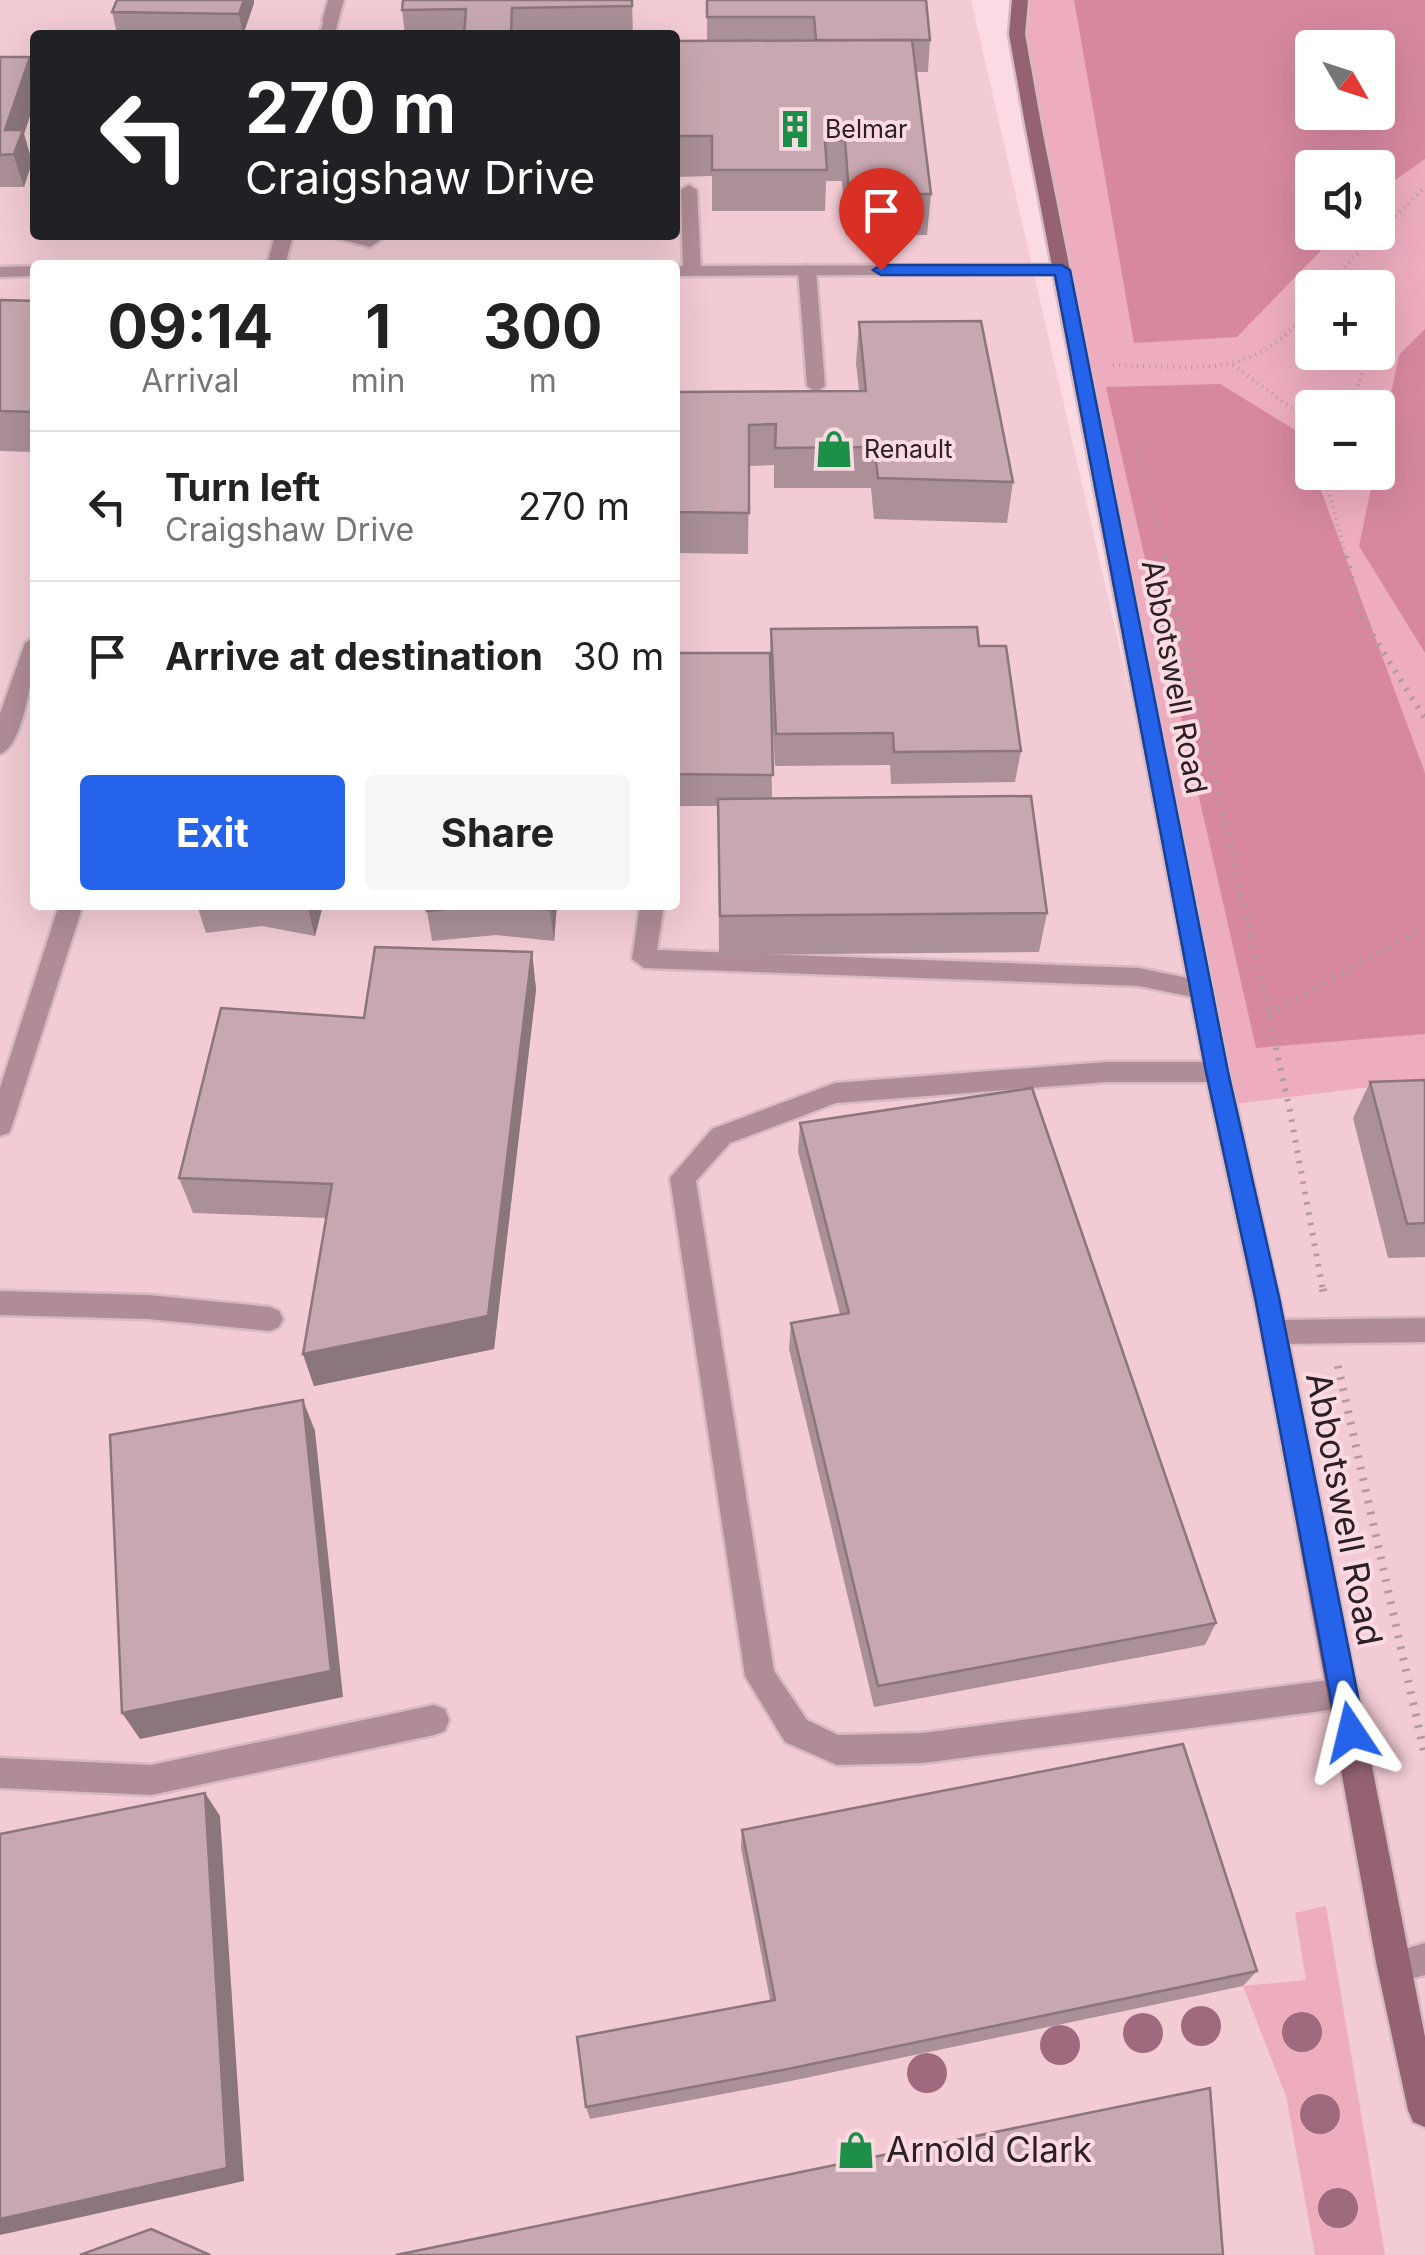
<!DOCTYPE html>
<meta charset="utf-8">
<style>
:root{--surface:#fff;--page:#f6f6f6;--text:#222;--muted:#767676;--line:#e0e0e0;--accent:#2563eb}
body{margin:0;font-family:Inter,sans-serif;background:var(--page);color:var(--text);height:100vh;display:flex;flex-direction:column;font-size:38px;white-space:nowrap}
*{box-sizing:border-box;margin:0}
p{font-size:32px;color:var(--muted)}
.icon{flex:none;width:55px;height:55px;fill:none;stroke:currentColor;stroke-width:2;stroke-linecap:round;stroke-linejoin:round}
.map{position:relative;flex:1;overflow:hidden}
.details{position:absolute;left:30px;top:260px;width:650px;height:650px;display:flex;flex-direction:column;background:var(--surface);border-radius:10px;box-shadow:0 10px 40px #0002}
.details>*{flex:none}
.banner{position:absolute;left:30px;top:30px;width:650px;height:210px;border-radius:10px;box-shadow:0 10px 40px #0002;background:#202124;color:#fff;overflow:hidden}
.needle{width:65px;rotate:129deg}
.controls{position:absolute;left:1295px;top:30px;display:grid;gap:20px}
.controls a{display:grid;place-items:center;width:100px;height:100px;border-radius:10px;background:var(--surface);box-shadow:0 10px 40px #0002;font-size:50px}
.pin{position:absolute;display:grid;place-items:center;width:85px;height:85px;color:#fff;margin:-102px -42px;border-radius:50% 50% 50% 0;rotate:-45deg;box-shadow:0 0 10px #0007}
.pin .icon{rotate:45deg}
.me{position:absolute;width:110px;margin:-55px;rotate:350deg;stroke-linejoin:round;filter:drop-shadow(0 0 8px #0008)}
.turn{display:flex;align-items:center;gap:35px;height:210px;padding:0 50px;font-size:45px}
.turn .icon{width:130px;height:130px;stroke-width:2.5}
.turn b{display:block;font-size:70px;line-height:85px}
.eta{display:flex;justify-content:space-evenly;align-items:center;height:170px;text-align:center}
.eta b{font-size:60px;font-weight:700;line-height:70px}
.cta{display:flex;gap:20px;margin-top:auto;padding:20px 50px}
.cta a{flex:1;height:115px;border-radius:10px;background:var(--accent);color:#fff;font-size:40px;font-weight:700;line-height:115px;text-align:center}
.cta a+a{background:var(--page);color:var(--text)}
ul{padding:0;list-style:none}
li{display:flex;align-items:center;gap:30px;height:150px;padding:0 50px;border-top:2px solid var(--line)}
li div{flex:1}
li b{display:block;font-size:38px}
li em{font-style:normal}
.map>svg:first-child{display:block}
.built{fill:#f2cbd4;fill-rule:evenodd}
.green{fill:#edadbf;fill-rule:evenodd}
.forest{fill:#d7889f;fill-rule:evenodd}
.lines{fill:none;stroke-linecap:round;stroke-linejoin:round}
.lane-casing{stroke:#d6b9c1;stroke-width:5}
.street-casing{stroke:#d6b9c1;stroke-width:5}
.secondary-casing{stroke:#d6b9c1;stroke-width:5}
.path-far2{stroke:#b299a0;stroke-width:4;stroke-dasharray:1 5;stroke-linecap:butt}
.path-far1{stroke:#b299a0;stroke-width:6;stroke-dasharray:2.5 8;stroke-linecap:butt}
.path{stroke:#b299a0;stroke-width:8;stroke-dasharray:2.5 9;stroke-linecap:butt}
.lane{fill:#b08c96;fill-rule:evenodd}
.street{fill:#b08c96;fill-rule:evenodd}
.secondary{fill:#946270;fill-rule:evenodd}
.tree{fill:#a06a7e}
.wall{fill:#ab9097}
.shaded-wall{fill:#8b767b}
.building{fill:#c7a8b0;stroke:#8b767b;stroke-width:2.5}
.route{fill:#2563eb;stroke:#184099;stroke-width:2.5}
.labels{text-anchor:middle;stroke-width:8;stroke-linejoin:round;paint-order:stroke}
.far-poi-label{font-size:25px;fill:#2c2024;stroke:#fbdae3;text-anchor:start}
.street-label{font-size:30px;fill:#2c2024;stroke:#fbdae3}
.near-street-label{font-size:35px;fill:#2c2024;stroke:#fbdae3}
.near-poi-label{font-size:35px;fill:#2c2024;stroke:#fbdae3;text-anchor:start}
</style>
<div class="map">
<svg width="1425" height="2255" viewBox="0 0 1425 2255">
<rect width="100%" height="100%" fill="#fbdae3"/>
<path class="built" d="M0,0H971L1222,1094L1326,1092L1425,1077V2255H0ZM35,35H675V235H35ZM35,265H675V905H35Z"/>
<g class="green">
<path d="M1020,0H1425V1080L1226,1105L1033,124ZM1312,48H1378V112H1312ZM1312,168H1378V232H1312ZM1312,288H1378V352H1312ZM1312,408H1378V472H1312Z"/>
<path d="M1326,1906L1385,2255H1315L1286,2096L1243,1986L1306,1980L1295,1913Z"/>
</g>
<g class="forest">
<path d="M1074,0H1425V159L1378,192V168H1312V232L1338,233L1237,337L1134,343ZM1312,48H1378V112H1312Z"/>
<path d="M1425,329V653L1359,546L1399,355Z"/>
<path d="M1220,384L1300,433L1425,773V1034L1256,1048L1106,387Z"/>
</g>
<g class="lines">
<g class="lane-casing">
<g id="lane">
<path d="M328,0H344L338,21L330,26L322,21Z"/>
<path d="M689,185L697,190L701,271L692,276L683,271L681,190Z"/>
<path d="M325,235H388L370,247Z"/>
<path d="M807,265L816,270L825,386L816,392L807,386L798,270Z"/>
<path d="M35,636C35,660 25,746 0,754V714L25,643Z"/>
<path d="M640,905H664L657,950L1139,968L1202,981L1210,983L1214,990L1210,997L1202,999L1139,986L644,968L632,959Z"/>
<path d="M1107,1062H1217L1226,1065L1229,1072L1226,1079L1217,1082H1107L836,1103L730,1143L696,1181L774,1671L807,1720L838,1735L923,1733L1344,1678L1355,1683L1359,1693L1355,1703L1344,1708L923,1763L837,1765L785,1742L745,1676L670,1178L712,1129L835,1083Z"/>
<path d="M0,1291L148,1295L270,1307L279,1311L283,1319L279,1327L270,1331L148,1319L0,1315Z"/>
<path d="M434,1705L445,1709L449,1720L445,1731L434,1735L151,1795L0,1788V1758L151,1765Z"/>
<path d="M1425,1943V1975L1393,1983L1382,1978L1377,1967L1382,1956Z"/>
</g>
</g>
<g class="street-casing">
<g id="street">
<path d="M325,18L338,21L335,35H319Z"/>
<path d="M275,235H293L285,265H267Z"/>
<path d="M1062,265L1068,266V274L675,276V266Z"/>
<path d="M35,266V276L0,277V267Z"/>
<path d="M59,905H83L12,1126L9,1133L0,1136V1088Z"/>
<path d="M1425,1318V1342L1274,1344L1265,1340L1261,1332L1265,1324L1274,1320Z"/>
</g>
</g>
<g class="secondary-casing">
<path id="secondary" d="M1012,0H1028L1025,34L1041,124L1229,1072L1287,1332L1425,2037V2127L1413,2122L1408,2110L1377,1967L1261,1332L1205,1072L1025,124L1009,34Z"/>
</g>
<g class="path-far2">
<path d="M1323,288L1425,187"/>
<path d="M1113,365C1199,366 1255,383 1312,305"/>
<path d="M1233,365L1312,423"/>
<path d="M1349,408L1367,361L1361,352"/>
<path d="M1133,433L1166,558"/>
<path d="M1324,472L1346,558"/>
</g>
<g class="path-far1">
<path d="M1165,556L1290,1111L1323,1291"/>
<path d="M1346,556L1361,616L1425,719"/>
<path d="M1268,1014L1425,928"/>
</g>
<g class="path">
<path d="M1323,1289L1324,1295"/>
<path d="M1338,1366L1425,1756"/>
</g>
<use href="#lane" class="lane"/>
<use href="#street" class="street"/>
<use href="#secondary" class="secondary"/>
</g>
<g class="tree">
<circle cx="1201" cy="2026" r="20"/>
<circle cx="1302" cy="2032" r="20"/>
<circle cx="1143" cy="2033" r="20"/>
<circle cx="1060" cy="2045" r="20"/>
<circle cx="927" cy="2073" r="20"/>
<circle cx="1320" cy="2114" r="20"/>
<circle cx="1338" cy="2208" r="20"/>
</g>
<g class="wall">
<path d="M117,0H254V3L243,35L117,34L112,12Z"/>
<path d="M632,0L633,35H405L402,10Z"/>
<path d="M707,0H926L930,40L928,72H916L931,194L927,235H846L842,181H826L825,211H712V176L675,177V41H707Z"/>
<path d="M0,57H30L35,74V101L24,134L32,162L24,187H0Z"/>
<path d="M0,300L35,301V452L0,451Z"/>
<path d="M859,322L1013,482L1007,523L874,519L871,488H774V465L749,466L748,554L675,553V392L859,391L856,363Z"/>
<path d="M771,629L979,646L1021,751L1015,782L891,784L890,765L775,766L770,676L772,798L1047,913L1039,952L719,955L718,806H675V653L770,654Z"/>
<path d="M197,905H323L315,936L262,926L206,933Z"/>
<path d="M428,905H557L554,941L496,935L432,941L427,911Z"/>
<path d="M532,952L536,990L494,1349L314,1386L303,1354L326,1218L193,1213L179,1178L364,1018Z"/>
<path d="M1425,1080V1257L1388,1258L1353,1118L1370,1082Z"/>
<path d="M800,1123L1216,1623L1205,1645L874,1707L789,1349L791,1323L840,1314L798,1152Z"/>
<path d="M742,1830L1257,1971L1243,1986L786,2082L590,2119L586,2107L770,2000L741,1848Z"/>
</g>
<g class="shaded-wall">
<path d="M244,0H254V3L243,35L239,14Z"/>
<path d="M30,57L35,74V101L24,134L32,162L24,187L5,130Z"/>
<path d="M307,905H323L315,936Z"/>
<path d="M551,905H557L554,941L550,910Z"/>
<path d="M532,952L536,990L494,1349L314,1386L303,1354Z"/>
<path d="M303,1400L315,1431L343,1697L140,1739L122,1713Z"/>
<path d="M205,1793L220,1816L244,2181L0,2235V2219Z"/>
</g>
<g class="building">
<path d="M117,0H244L239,14L112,12Z"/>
<path d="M403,0H632V6L512,8L511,34L464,35L466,9L402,10Z"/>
<path d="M707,0H926L930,40H816L814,17H707Z"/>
<path d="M912,40L931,194H849L845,140L825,141L827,170H712V136H675V41Z"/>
<path d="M0,57H30L5,130H23L14,154L0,155Z"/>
<path d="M0,300L35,301V412L0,411Z"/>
<path d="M981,321L1013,482L878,478L874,447L775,448L776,424L749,425V513L675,512V392L866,391L859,322Z"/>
<path d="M977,627L979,646H1006L1021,751L894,752L893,733L776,734L771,629Z"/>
<path d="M675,653H770L773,775L675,774Z"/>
<path d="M1031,796L1047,913L720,916L718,799Z"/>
<path d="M428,905H488L427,911Z"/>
<path d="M496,905H551L550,910Z"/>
<path d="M375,947L532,952L488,1316L303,1354L332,1184L179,1178L221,1008L364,1018Z"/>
<path d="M1425,1080V1223L1407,1224L1370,1082Z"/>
<path d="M1032,1088L1216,1623L878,1686L791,1323L849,1313L800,1123Z"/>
<path d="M303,1400L331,1671L122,1713L110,1435Z"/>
<path d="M1183,1744L1257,1971L788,2069L586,2107L577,2037L775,2000L742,1830Z"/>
<path d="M205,1793L227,2168L0,2219V1834Z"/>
<path d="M1210,2088L1223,2255H396Z"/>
<path d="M151,2229L210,2255H80Z"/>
</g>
<path class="route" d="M1062,265L1070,270L1228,1072L1279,1297L1365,1732L1360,1741L1351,1745L1341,1741L1337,1732L1255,1297L1206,1072L1055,275H881L873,270L881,265Z"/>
<defs>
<g id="building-bare" transform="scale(3)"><path d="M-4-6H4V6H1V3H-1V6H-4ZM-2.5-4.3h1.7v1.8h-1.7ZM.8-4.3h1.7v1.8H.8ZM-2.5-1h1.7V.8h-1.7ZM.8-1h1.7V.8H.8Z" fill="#1d8f48" stroke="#fbdae3" stroke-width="2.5" paint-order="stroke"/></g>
<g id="shop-bare" transform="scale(3)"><path d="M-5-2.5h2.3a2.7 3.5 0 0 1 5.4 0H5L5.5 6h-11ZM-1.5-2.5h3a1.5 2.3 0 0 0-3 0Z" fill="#1d8f48" stroke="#fbdae3" stroke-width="2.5" paint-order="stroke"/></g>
</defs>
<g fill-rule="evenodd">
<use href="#building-bare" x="795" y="129"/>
<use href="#shop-bare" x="834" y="449"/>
<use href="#shop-bare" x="856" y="2150"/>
</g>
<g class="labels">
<g class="far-poi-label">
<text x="825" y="138">Belmar</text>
<text x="864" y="458">Renault</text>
</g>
<g class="street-label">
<text transform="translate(1174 677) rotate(79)" y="10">Abbotswell Road</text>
</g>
<g class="near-street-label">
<text transform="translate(1344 1509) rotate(79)" y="12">Abbotswell Road</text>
</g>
<g class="near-poi-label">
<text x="886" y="2162">Arnold Clark</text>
</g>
</g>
</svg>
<div class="controls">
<a><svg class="needle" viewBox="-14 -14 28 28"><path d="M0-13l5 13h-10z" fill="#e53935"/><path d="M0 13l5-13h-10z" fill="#767676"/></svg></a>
<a><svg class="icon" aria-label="sound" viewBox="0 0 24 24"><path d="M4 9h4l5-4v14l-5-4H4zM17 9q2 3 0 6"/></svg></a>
<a>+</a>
<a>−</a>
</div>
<div class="pin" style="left:881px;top:270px;background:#d93025"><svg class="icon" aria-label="arrive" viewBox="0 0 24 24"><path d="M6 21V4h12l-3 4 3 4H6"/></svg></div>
<svg class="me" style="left:1351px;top:1732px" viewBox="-20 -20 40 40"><path d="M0-17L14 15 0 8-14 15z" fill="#2563eb" stroke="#fff" stroke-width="4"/></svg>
<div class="banner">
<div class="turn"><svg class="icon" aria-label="left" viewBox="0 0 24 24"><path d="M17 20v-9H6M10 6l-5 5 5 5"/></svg><div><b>270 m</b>Craigshaw Drive</div></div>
</div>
<section class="details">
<div class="eta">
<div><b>09:14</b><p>Arrival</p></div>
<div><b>1</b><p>min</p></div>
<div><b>300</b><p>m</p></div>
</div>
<ul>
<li><svg class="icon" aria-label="left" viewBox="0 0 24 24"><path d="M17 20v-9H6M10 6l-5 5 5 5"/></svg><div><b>Turn left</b><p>Craigshaw Drive</p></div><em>270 m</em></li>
<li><svg class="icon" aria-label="arrive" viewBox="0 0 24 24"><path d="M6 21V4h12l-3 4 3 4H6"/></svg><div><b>Arrive at destination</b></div><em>30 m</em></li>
</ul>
<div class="cta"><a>Exit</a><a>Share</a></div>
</section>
</div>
